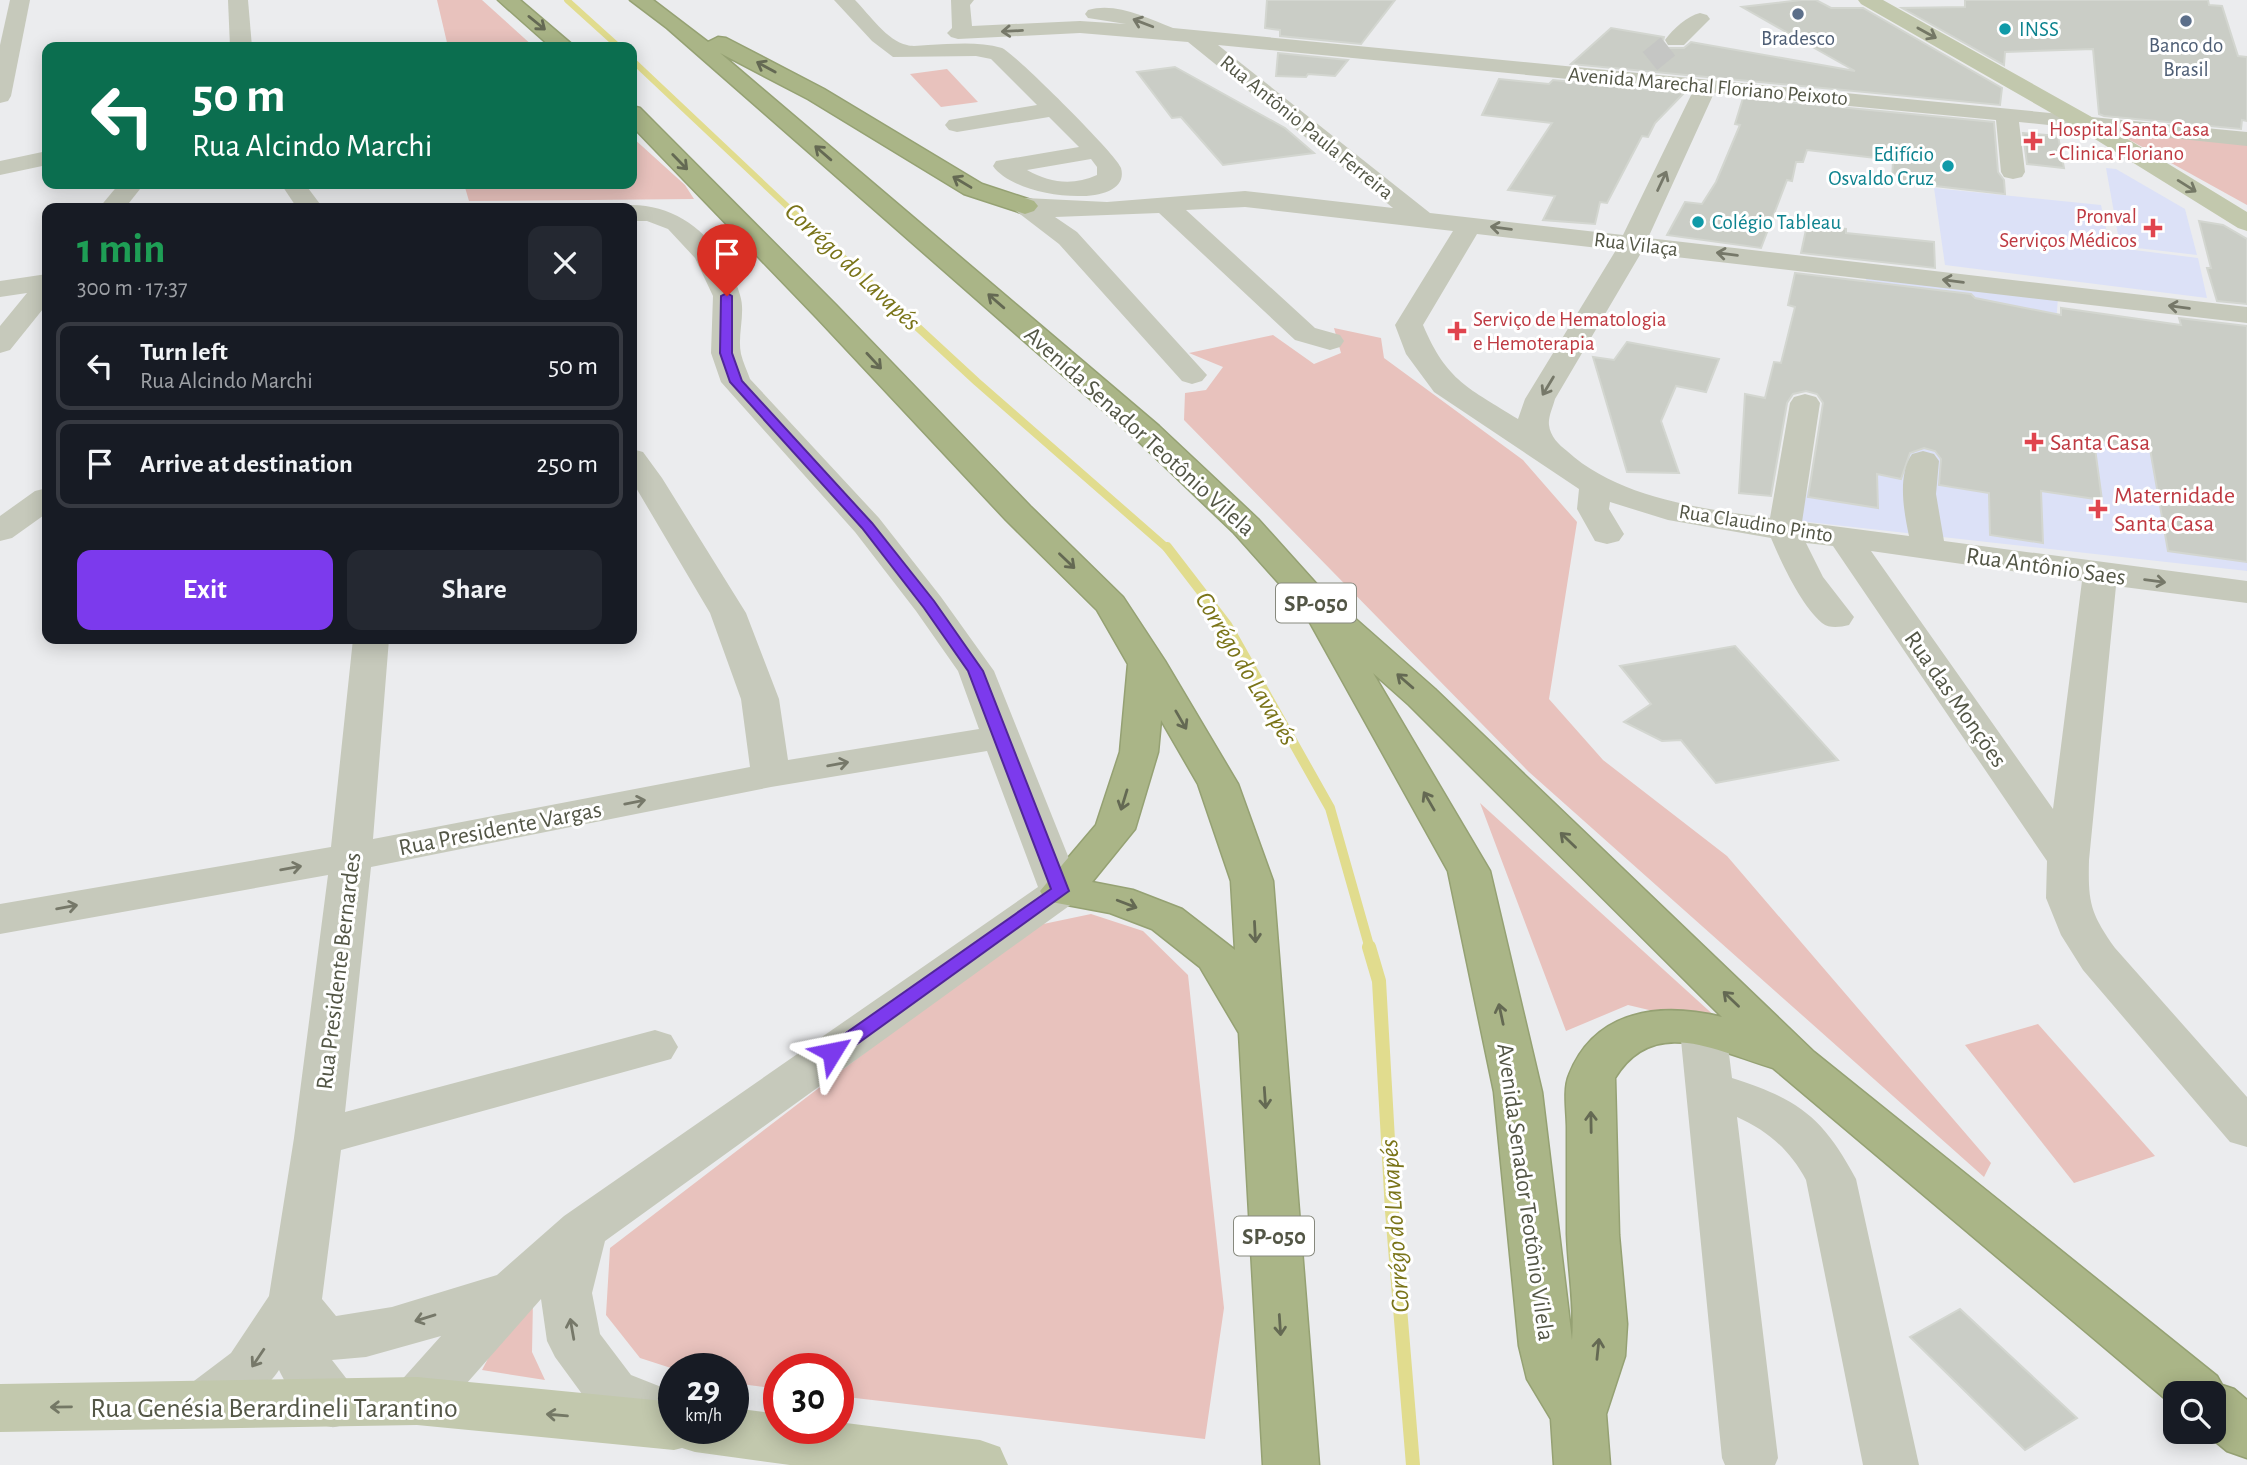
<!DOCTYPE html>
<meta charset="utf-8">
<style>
:root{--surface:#171b24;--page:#242831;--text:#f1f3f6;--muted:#9ea1a6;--line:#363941;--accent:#7c3aed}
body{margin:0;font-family:"Alegreya Sans",sans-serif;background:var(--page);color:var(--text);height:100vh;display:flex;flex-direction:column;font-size:26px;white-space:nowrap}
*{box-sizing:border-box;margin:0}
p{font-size:23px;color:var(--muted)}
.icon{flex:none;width:38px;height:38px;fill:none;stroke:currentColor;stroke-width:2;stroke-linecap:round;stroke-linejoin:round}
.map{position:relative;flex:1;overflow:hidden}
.details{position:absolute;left:42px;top:203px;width:595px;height:441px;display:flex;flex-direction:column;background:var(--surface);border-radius:14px;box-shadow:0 4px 18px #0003}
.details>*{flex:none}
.guide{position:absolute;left:42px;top:42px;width:595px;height:147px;border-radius:14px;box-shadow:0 4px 18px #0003;background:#0b6e4f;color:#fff;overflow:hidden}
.controls{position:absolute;left:2163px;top:1381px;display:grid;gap:14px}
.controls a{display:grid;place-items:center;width:63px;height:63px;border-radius:14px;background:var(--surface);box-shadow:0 4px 18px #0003;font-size:35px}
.speed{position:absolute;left:658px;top:1353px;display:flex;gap:14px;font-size:35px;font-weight:700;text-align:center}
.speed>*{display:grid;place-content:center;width:91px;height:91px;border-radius:50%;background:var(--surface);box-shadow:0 4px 18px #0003;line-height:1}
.speed small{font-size:18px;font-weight:400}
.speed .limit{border:10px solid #d22;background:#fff;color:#111}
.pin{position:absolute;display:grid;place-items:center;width:60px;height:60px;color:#fff;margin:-72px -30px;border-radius:50% 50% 50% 0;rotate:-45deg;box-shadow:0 0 7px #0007}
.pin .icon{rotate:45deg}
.me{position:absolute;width:77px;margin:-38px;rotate:55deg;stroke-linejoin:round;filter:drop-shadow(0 0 5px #0008)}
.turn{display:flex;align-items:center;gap:24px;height:147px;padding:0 35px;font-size:32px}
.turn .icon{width:91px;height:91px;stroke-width:2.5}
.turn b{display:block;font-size:49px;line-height:60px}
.round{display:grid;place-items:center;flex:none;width:74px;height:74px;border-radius:14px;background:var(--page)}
.summary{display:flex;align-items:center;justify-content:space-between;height:119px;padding:0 35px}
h1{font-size:42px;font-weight:700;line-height:52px;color:#1e9e55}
.button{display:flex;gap:14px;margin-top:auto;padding:14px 35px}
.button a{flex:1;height:80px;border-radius:14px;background:var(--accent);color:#fff;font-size:28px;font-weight:700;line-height:80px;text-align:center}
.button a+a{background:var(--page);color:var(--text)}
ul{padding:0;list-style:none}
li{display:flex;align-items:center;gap:21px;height:88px;margin:0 14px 10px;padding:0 21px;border:4px solid var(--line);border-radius:14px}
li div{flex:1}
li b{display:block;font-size:26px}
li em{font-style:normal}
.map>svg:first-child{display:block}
.medical{fill:#dce1f7}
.green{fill:#e8c2bd}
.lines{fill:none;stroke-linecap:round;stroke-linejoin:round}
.stream-far3{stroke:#e1dc8e;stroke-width:6}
.stream-far2{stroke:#e1dc8e;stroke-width:8}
.stream-far1{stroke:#e1dc8e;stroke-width:10}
.stream{stroke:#e1dc8e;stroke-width:14}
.building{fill:#cacdc6;stroke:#d3d6d0;stroke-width:2}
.minor-tunnel{stroke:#c5c6c4;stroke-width:23;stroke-dasharray:23 11;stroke-linecap:butt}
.highway-casing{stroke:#95a173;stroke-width:3}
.minor{fill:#c6c9bb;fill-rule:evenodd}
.major{fill:#c2c8ad;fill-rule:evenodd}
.highway{fill:#aab587;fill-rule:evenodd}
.oneway{stroke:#646953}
.oneway2{stroke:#767869}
.oneway3{stroke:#747865}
.route{fill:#7c3aed;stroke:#51269a;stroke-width:2}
.service-dot{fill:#5c6f8a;stroke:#fff;stroke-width:2.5}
.culture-dot{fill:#0f9aa8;stroke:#fff;stroke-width:2.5}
.health-dot{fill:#e0444e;stroke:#fff;stroke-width:2.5}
.labels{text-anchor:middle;stroke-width:6;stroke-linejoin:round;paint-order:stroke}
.far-culture-label{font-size:21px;fill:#0d838f;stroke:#fff;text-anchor:start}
.far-service-label{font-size:21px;fill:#4e5e75;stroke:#fff}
.far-street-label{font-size:21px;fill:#535646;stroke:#fff}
.far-health-label{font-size:21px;fill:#be3a42;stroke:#fff;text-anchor:start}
.shield{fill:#fff;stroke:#87897e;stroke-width:2}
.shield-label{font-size:23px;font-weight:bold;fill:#535646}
.street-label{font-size:24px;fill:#535646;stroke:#fff}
.health-label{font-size:24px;fill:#be3a42;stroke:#fff;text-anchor:start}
.water-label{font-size:26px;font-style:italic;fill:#7a7419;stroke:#fff}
.near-street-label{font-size:28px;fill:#535646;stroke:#fff}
</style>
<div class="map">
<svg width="2247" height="1465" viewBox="0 0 2247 1465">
<rect width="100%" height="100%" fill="#ebecee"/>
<g class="medical">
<path d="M2106,168L2116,169L2185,209L2197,255L2120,246Z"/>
<path d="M1934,188L2101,205L2110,247L2198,258L2207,298L1945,265Z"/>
<path d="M1867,276L2058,297L2055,338L2247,363V571L1799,521Z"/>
</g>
<g class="green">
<path d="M437,0H482L534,47H448Z"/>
<path d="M947,69L978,102L941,107L910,74Z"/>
<path d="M2108,128L2247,145V205Z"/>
<path d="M632,137L685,185L694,199L469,201L464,184H632Z"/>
<path d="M1334,328L1381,338L1384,358L1523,460L1577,522L1549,699L1603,760L1727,856L1991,1163L1984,1177L1529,772L1184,420L1185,393L1206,390L1223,367L1189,353L1273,335L1314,364L1341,353Z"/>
<path d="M1480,803L1729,1029L1628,1005L1566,1031Z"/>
<path d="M1091,914L1143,931L1188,975L1224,1308L1205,1439L838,1396V1368H779V1389L733,1383V1368L674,1369L640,1358L606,1315L610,1248L1029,927Z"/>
<path d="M2038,1024L2155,1156L2074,1183L1965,1045Z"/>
<path d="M533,1300L532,1352L545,1380L482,1370L501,1334Z"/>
</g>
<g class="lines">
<g class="stream-far3">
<path d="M567,0L619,47"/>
<path d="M632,60L823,240"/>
</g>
<path class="stream-far2" d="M821,238L977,382L1168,549"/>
<path class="stream-far1" d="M1167,547L1227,625L1330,808L1370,949"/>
<path class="stream" d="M1369,947L1379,981L1392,1211L1413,1465"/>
</g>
<g class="building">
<path d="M1267,0H1395L1361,44L1280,36V30L1265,28Z"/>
<path d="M1801,0H1816L1831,8H1863L2002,88L2000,105L1571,64L1611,28L1664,37L1663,41L1668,48H1684L1691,42L1855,71L1742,7Z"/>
<path d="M1965,0H2208L2209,5L2222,6L2238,56L2247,57V121L2242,120L2241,129L2104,116L2099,114L2093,49L2005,52L2004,65L1902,8L1965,7Z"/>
<path d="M1278,53L1348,60L1335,76L1308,74L1306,77L1276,76Z"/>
<path d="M1175,67L1285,128L1314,153L1223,165L1181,117L1172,118L1137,72Z"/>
<path d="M1499,79L1549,84L1553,80L1684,93L1655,123L1648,137L1642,136L1607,203L1600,202L1595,224L1543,220L1555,196L1508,190L1552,123L1482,115Z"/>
<path d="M1743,98L1994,122L1998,172L2004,180L2005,194L1892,181L1893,160L1807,150L1803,162H1796L1792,181L1787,180L1761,248L1667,235L1685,202L1702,204L1716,182L1740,125L1735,124Z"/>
<path d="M2023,133L2058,136L2064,168L2027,164Z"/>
<path d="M2199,221L2223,225L2247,239V304L2217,301L2207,268H2211Z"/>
<path d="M1807,225L1846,229V233L1934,242L1935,268L1801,253Z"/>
<path d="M1795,273L1971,294L1975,298L2061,315V308L2181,325L2179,318L2247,326V562L2168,551L2150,449L2094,441L2102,500L2041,491L2043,543L1990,535L1989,493L1939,485L1941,459L1935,451L1924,448L1910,453L1901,479L1877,474L1878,508L1808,497L1823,403L1817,394L1806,391L1793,394L1787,403L1771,496L1739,493L1745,394L1765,398L1774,362L1781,363L1795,307L1788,305Z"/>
<path d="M1627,342L1719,359L1706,392L1676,386L1661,421L1679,473L1627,472L1593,357L1614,360Z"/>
<path d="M1735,646L1838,760L1716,783L1681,740L1662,741L1624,722L1651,704L1620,666Z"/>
<path d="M1960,1309L2077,1418L2025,1450L1910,1337Z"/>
</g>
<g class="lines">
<path class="minor-tunnel" d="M1650,61L1676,40"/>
<g class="highway-casing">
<g id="highway">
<path d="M498,0H520L575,47H551Z"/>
<path d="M630,0H653L708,42L718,37L726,38L824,89L982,184L1034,201L1038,206L1034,211L1025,214L964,194L808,99L720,53L1159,426L1258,519L1330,599L1339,612L1350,614L1435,689L1814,1052L2217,1376L2222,1385L2234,1389L2247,1400V1458L2227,1451L2204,1432H2214V1393H2175V1407L1773,1068C1718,1052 1654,1014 1615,1078L1619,1235L1627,1324L1625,1356L1606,1414L1610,1465H1554L1551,1419L1527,1379L1519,1346L1494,1092L1448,871L1303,610L1234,533L1137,440L667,28ZM1373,673L1409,705L1722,1017C1661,1002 1595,1009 1569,1075C1563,1089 1567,1112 1567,1128C1567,1163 1567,1199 1567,1234C1568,1269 1575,1305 1572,1340L1542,1092L1490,871Z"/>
<path d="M632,106L640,108L837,306L1030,506L1123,597L1165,661L1238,784L1273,881L1319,1465H1263L1239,1033L1200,967L1152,929L1110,913L1046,901L1040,891L1096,825L1120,752L1128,664L1097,610L1006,520L817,318L632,126ZM1161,720L1198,784L1231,881L1235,950L1182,909L1133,890L1092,882L1135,829L1158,752Z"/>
</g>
</g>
<g class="minor">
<path d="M10,0H30L11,96L8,101L0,103V45Z"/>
<path d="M228,0H248L252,47H230Z"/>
<path d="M834,0H855C869,14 887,41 907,45C913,47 922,45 928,45C952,44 978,41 1002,48C1013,52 1118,156 1121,168C1133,211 1016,200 993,166L996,161L1079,147L1049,117L957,132L949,130L945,125L949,120L1037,105L991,59L976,56L893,57L872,41ZM1091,159L1097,167V175C1073,186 1050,183 1027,170Z"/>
<path d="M951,0H974L970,5L972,26L1080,21L1126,24L1088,18L1085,14L1088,10C1117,2 1146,18 1173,28L2247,132V146L2019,122L2025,172L2022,177L2013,179L2004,177L2001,172L1996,120L1714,93L1648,238L2247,307V323L1641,253L1555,399C1553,407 1548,417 1549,425C1550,436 1559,445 1567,451C1618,498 1703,509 1770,518L1790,403L1794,397L1805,394L1816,397L1820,403L1802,522L1909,536C1904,512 1897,476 1912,454L1923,451L1934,454L1939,461L1936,494L1944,541L2247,581V603L2116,586L2089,860C2088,902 2090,913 2115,948L2247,1097V1147L2230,1142L2083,970L2061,935L2046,898L2047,861L1833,546L1806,543L1823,577L1854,617L1849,625C1840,627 1830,629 1822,623C1801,605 1782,564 1771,538L1668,520L1610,502L1609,509L1624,534L1619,541L1607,544L1595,541L1577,509L1579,489L1434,392L1406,354L1395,325L1453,231L1245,207L1186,210L1315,328L1340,335L1344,341L1340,347L1330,350L1295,340L1159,213L1055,217L1077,232L1207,375L1202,381L1192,384L1182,381L1059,244L1016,211L1012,206L1016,201L1025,198L1107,202L1245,191L1393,208L1188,42L1080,33L958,39L951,37L947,33L952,28ZM1218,45L1693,91L1623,235L1430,213ZM1477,234L1616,250L1525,399L1518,419C1469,388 1447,382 1423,325ZM1871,551L2082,581L2053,809Z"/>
<path d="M1700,13L1707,15L1710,19L1684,45H1668L1665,40C1673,29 1687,16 1700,13Z"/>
<path d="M47,151V165L0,175V161Z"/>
<path d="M119,184H144L125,208H99Z"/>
<path d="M281,184H305L323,208H297Z"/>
<path d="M632,205C684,205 726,246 740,295C746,313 737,335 741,354C743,362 747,371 750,379L879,518L941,597L994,671L1082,891L1076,901L605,1241L592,1293L600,1334L631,1375L674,1392V1428H697L694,1434L674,1441L593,1409L555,1357L547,1341L541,1299L436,1418L417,1425L398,1418L389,1401L398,1384L441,1336L366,1357L332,1360L353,1387L361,1404L353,1421C346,1423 337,1428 331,1427C306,1424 289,1390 279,1370C267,1388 230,1425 207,1427C201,1428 192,1423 186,1421L178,1404L186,1387L231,1353L269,1296L294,1138L328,875L0,934V904L331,847L353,639H389L373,839L750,767L741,699L710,613L632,481V449L643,452L662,478L746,613L779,699L788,760L979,729L958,671L916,611L855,532L721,382L711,353L713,296L695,258L668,229L647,221H632V208H622ZM987,751L1038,887L564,1216L497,1275L392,1307L336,1316L322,1299L341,1150L671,1059L678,1047L671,1035L655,1030L345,1112L371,867L771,787Z"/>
<path d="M47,274V304L10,350L0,353V326L27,293L0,297V281Z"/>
<path d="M47,488V513L12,538L0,541V516L35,491Z"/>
<path d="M1703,1014L1719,1018L1726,1030L1732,1078C1798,1099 1823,1117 1856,1179L1919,1465H1863L1806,1180C1790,1150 1768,1131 1737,1117L1778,1458L1775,1465H1725L1722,1458L1680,1030L1687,1018Z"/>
</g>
<g class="major">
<path d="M1858,0H1883L2090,116L2247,212V231L2238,228L2074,126L1861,4Z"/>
<path d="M417,1377L674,1402V1428H733V1408L779,1414V1428H838V1422L980,1440L1000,1447L1008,1465H790L695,1452L682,1448L674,1450L417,1425L0,1432V1384Z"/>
</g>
<use href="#highway" class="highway"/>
</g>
<defs><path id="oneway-shaft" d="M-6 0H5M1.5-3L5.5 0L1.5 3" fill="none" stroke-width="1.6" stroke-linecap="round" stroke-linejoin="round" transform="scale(1.75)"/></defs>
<g class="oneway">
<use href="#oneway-shaft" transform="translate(537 23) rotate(39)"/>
<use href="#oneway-shaft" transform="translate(766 67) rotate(-151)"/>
<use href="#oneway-shaft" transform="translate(823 153) rotate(-139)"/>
<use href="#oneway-shaft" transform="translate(680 162) rotate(46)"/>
<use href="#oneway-shaft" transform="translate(962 182) rotate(-149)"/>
<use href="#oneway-shaft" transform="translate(996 301) rotate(-139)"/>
<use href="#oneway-shaft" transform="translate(874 361) rotate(47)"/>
<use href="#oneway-shaft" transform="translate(1067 561) rotate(44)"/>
<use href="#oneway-shaft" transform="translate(1405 681) rotate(-139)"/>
<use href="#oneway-shaft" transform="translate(1181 720) rotate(60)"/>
<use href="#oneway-shaft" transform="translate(1124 800) rotate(107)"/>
<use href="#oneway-shaft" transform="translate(1429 801) rotate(-120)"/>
<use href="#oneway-shaft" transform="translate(1568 840) rotate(-136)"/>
<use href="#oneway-shaft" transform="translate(1127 904) rotate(21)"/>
<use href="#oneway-shaft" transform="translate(1255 932) rotate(87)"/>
<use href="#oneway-shaft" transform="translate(1731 999) rotate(-136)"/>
<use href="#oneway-shaft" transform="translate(1501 1014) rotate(-102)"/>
<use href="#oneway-shaft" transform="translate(1265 1098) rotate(86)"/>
<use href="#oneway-shaft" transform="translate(1591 1122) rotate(-91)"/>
<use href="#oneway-shaft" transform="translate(1280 1325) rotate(86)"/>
<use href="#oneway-shaft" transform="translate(1598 1349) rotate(-84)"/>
</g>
<g class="oneway2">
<use href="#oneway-shaft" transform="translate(1143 23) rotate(-159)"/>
<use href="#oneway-shaft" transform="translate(1012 31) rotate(177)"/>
<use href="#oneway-shaft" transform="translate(1662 181) rotate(-65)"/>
<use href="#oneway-shaft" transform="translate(1501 228) rotate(-173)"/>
<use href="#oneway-shaft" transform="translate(1727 254) rotate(-173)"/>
<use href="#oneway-shaft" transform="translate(1953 281) rotate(-173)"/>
<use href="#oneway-shaft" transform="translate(2179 307) rotate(-173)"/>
<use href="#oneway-shaft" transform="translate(1548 386) rotate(121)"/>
<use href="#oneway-shaft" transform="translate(2155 581) rotate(7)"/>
<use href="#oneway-shaft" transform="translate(838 764) rotate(-10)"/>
<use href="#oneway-shaft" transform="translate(635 802) rotate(-11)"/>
<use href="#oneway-shaft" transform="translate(291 868) rotate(-10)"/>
<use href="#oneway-shaft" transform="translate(67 907) rotate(-10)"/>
<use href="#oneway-shaft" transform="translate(425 1318) rotate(163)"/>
<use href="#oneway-shaft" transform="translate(572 1329) rotate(-100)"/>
<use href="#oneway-shaft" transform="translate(258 1358) rotate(124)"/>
</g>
<g class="oneway3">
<use href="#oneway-shaft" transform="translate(1927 33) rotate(29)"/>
<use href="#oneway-shaft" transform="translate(2187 186) rotate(32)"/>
<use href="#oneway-shaft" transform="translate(61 1407) rotate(179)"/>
<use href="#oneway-shaft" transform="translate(557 1415) rotate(-175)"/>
</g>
<path class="route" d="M727,293L732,296V353L742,381L872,523L934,601L983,671L1069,891L839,1057H826L823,1052L826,1047L1051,889L968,671L924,608L862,528L730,382L720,353L721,296Z"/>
<g class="service-dot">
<circle cx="1798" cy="14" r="7"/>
<circle cx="2186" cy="21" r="7"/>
</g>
<g class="culture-dot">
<circle cx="2005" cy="29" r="7"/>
<circle cx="1948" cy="166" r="7"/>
<circle cx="1698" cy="222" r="7"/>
</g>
<g class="health-dot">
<path d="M2029.5 130.5h7v7h7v7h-7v7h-7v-7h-7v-7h7z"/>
<path d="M2149.5 217.5h7v7h7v7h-7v7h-7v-7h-7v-7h7z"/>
<path d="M1453.5 320.5h7v7h7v7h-7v7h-7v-7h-7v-7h7z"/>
<path d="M2030.5 431.5h7v7h7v7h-7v7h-7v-7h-7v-7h7z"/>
<path d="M2094.5 498.5h7v7h7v7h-7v7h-7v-7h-7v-7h7z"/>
</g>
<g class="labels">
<g class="far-culture-label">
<text x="2019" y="36">INSS</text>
<text x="1934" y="161" text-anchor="end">Edifício<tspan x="1934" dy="24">Osvaldo Cruz</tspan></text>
<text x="1712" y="229">Colégio Tableau</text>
</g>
<g class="far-service-label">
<text x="1798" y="45">Bradesco</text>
<text x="2186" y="52">Banco do<tspan x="2186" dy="24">Brasil</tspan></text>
</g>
<g class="far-street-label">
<text transform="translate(1708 86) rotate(5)" y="7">Avenida Marechal Floriano Peixoto</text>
<text transform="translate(1307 127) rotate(39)" y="7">Rua Antônio Paula Ferreira</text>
<text transform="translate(1636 244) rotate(7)" y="7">Rua Vilaça</text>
<text transform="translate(1756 523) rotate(9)" y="7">Rua Claudino Pinto</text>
</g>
<g class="far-health-label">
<text x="2049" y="136">Hospital Santa Casa<tspan x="2049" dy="24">- Clinica Floriano</tspan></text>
<text x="2137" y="223" text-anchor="end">Pronval<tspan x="2137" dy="24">Serviços Médicos</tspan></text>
<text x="1473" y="326">Serviço de Hematologia<tspan x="1473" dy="24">e Hemoterapia</tspan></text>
</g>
<g class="shield">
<rect x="1276" y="583.5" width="80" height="39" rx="5"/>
<rect x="1234" y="1216.5" width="80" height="39" rx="5"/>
</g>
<g class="shield-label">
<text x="1316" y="611">SP-050</text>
<text x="1274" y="1244">SP-050</text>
</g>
<g class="street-label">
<text transform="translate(1140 431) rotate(42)" y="8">Avenida Senador Teotônio Vilela</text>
<text transform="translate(2046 566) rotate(8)" y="8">Rua Antônio Saes</text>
<text transform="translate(1956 699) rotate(55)" y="8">Rua das Monções</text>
<text transform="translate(500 828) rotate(-11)" y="8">Rua Presidente Vargas</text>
<text transform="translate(338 971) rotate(-83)" y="8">Rua Presidente Bernardes</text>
<text transform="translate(1526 1192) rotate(82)" y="8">Avenida Senador Teotônio Vilela</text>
</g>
<g class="health-label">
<text x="2050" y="450">Santa Casa</text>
<text x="2114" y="503">Maternidade<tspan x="2114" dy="28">Santa Casa</tspan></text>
</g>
<g class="water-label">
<text transform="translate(853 266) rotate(43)" y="9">Corrégo do Lavapés</text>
<text transform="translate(1247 668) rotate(59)" y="9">Corrégo do Lavapés</text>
<text transform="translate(1394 1226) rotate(-94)" y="9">Corrégo do Lavapés</text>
</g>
<g class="near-street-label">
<text x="274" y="1417">Rua Genésia Berardineli Tarantino</text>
</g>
</g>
</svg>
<div class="controls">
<a><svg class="icon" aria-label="search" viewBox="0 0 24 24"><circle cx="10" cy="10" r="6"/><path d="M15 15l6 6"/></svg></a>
</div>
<div class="speed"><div>29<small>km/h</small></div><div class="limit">30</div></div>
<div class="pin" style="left:727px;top:296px;background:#d93025"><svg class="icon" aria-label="arrive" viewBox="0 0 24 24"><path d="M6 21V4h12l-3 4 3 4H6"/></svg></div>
<svg class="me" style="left:832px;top:1052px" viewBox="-20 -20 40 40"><path d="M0-17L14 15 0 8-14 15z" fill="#7c3aed" stroke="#fff" stroke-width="4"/></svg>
<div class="guide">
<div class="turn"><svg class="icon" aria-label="left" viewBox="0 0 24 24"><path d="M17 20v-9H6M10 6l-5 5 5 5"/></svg><div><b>50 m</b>Rua Alcindo Marchi</div></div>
</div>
<section class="details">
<div class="summary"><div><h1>1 min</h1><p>300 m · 17:37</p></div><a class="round"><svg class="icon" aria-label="close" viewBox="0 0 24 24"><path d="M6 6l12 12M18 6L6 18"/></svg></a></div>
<ul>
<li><svg class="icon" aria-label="left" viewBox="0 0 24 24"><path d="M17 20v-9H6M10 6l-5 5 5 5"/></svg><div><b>Turn left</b><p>Rua Alcindo Marchi</p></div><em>50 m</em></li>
<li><svg class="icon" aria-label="arrive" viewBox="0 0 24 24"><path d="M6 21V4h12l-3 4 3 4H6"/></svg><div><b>Arrive at destination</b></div><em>250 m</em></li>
</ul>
<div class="button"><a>Exit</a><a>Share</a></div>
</section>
</div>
